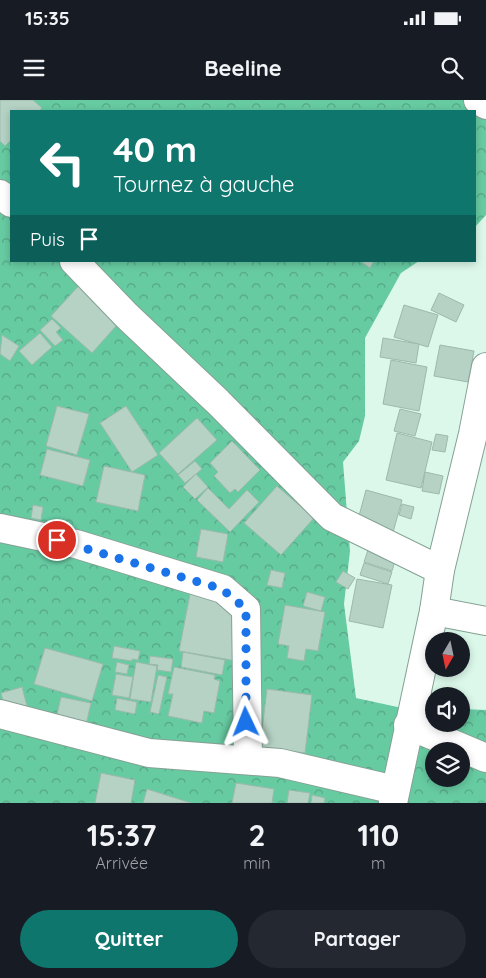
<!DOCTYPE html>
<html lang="fr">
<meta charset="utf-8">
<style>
:root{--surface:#171b24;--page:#242831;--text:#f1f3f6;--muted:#9ea1a6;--accent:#0f766e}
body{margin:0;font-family:Quicksand,sans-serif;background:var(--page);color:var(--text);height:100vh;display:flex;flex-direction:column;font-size:19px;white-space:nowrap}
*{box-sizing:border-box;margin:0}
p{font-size:16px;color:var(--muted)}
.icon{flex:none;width:28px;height:28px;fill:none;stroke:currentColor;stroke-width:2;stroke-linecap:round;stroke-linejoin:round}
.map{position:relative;height:703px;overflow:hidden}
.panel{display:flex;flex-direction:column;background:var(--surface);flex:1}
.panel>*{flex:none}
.top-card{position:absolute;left:10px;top:10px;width:466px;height:152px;border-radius:0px;box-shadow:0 2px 8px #0003;background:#0f766e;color:#fff;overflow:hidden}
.needle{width:32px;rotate:189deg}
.buttons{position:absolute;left:425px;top:532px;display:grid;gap:10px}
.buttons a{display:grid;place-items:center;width:45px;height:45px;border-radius:50%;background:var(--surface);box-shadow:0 2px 8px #0003;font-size:25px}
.pin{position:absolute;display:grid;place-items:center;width:42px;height:42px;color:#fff;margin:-21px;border:2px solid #fff;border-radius:50%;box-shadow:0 1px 5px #0007}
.me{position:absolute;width:55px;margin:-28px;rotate:358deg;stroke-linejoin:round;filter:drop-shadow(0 0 4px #0008)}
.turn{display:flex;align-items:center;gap:18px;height:105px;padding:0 20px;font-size:22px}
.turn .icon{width:65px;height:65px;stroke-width:2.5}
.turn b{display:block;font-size:35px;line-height:42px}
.then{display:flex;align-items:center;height:48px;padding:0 20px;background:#0003;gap:10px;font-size:19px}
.eta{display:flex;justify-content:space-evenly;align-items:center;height:85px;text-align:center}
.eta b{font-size:30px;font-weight:800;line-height:35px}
.action{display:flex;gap:10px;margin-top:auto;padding:10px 20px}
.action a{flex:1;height:58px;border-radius:30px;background:var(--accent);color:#fff;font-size:20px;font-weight:800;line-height:58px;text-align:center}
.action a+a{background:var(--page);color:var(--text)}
.status{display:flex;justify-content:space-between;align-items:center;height:35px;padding:0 25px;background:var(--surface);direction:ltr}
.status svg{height:14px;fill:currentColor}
header{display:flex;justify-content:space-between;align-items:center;height:65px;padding:0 20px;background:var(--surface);font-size:22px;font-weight:800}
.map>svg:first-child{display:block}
.forest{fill:url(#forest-crowns);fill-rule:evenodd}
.building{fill:#b5d2c4;stroke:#9db9ac}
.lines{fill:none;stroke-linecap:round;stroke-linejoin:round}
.minor-casing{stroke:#85a194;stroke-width:30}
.minor{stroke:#fff;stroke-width:28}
.route{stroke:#1a73e8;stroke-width:9;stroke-dasharray:0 16.2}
</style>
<div class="status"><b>15:35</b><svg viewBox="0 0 49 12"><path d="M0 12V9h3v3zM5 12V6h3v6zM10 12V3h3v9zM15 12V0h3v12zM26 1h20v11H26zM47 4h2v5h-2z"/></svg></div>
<header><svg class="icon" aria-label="menu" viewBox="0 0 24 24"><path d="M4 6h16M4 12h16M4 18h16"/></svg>Beeline<svg class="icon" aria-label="search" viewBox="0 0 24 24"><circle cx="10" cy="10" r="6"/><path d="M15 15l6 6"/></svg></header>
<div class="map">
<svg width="486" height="703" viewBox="0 0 486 703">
<defs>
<pattern id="forest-crowns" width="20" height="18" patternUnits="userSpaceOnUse" patternTransform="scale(1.25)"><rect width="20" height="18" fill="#67cba2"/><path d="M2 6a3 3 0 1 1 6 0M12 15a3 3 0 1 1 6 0" fill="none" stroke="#55a584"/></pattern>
</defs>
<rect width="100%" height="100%" fill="#dbf8ea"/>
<path class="forest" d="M0,0H486V115L475,127V11H11V161H419L401,173L365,238V316L359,341L343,362L350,451L344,504L356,598L402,608L434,609V624H461V609L486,610V703H0ZM434,651H461V679H434Z"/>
<g class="building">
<path d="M0,0H33L42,8L39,11H11V40L5,46L0,41Z"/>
<path d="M360,161H374L370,168Z"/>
<path d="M84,180L125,216L92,253L51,216Z"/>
<path d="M439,193L464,205L456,222L431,210Z"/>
<path d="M404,205L438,215L428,247L394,237Z"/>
<path d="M52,219L61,228L56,232L63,240L55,246L40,230Z"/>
<path d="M40,233L52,247L32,265L19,251Z"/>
<path d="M2,235L19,246L10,261L0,254Z"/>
<path d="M383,238L419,244L416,263L380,257Z"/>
<path d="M440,245L474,251L468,282L434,276Z"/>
<path d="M391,260L427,267L419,311L383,304Z"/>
<path d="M57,306L89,314L77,355L46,346Z"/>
<path d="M126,306L158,355L132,372L100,323Z"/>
<path d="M400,309L421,314L415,336L394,331Z"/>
<path d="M197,318L217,340L178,374L159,353Z"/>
<path d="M397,333L432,342L421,388L386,380Z"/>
<path d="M436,334L448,336L445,352L432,350Z"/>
<path d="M232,341L260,370L238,392L235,389L230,393L214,376L218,372L210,363Z"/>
<path d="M47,349L90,360L83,386L40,375Z"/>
<path d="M195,361L202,369L185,383L178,375Z"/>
<path d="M104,366L145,375L138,411L96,402Z"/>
<path d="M425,372L443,376L439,394L422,391Z"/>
<path d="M196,374L208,387L195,399L183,387Z"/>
<path d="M277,386L314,418L281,455L244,423Z"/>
<path d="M208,388L229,409L247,390L259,402L230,432L197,400Z"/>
<path d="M366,390L402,400L392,436L356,427Z"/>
<path d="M402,404L414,407L411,419L399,415Z"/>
<path d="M33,405L43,407L41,420L31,418Z"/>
<path d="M201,429L228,434L223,462L196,457Z"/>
<path d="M371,441L398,450L392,471L364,462Z"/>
<path d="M364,463L392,472L388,484L360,475Z"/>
<path d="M271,470L285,473L282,488L267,485Z"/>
<path d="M343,471L355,478L348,489L336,482Z"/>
<path d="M357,479L392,485L383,528L349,521Z"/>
<path d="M307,492L325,497L321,511L303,506Z"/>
<path d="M190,494L247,504L237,561L179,551Z"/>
<path d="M285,505L325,512L318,551L306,549L304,561L287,558L289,546L278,544Z"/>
<path d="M114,546L140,551L138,560L132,559V561L112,558Z"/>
<path d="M45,548L103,564L92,601L34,584Z"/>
<path d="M183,552L225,560L222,575L181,567Z"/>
<path d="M150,556L173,559L171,572L157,570L158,565L149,564Z"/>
<path d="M117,562L129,565L127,574L115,572Z"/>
<path d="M136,562L157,566L151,602L130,599Z"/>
<path d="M174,567L215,575L214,579L220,581L214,613L204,611L202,623L168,616L173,594H168Z"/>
<path d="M116,574L133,577L129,598L112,595Z"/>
<path d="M158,575L167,577L159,614L150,612Z"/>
<path d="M22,587L30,617L8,622L1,593Z"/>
<path d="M267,589L312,595L305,653L260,647Z"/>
<path d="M61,597L91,603L86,625L56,619Z"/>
<path d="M117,598L137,602L135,614L115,610Z"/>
<path d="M101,673L135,680L131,703H95Z"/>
<path d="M236,683L274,689L272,703H232Z"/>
<path d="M147,689L191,703H143Z"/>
<path d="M289,690L310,693L308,703H287Z"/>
<path d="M312,695L325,698L324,703H311Z"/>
</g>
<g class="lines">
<g class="minor-casing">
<g id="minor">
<path d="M478,0L486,5"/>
<path d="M0,94L11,103"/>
<path d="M74,161L127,216L218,302L332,417L440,470"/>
<path d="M0,428L76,444L223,489L246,509L248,660"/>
<path d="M434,511L486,521"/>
<path d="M0,614L149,653L280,663L395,690"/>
<path d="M408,625L486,658"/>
<path d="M393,703L434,511L440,470L473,334L486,267"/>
</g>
</g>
<use href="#minor" class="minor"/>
</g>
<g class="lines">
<path class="route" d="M57,440L222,489L246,509V622"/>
</g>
</svg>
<div class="buttons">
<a><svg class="needle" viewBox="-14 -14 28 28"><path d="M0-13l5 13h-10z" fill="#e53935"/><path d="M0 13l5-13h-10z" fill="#9ea1a6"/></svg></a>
<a><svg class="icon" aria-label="sound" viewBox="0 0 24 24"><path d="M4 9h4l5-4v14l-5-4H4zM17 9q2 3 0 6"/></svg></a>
<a><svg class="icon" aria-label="layers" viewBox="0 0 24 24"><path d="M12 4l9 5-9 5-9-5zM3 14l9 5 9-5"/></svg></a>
</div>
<div class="pin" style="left:57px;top:440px;background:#d93025"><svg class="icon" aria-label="arrive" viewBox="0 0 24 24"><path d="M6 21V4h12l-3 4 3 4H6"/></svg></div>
<svg class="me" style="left:246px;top:622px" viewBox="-20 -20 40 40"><path d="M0-17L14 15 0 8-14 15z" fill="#1a73e8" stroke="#fff" stroke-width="4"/></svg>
<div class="top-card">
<div class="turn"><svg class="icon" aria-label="left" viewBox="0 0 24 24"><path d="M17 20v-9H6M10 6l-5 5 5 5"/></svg><div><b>40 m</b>Tournez à gauche</div></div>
<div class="then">Puis<svg class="icon" aria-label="arrive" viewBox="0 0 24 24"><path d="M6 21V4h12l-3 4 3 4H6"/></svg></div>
</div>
</div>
<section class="panel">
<div class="eta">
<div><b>15:37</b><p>Arrivée</p></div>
<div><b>2</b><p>min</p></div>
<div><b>110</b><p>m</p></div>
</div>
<div class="action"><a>Quitter</a><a>Partager</a></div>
</section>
